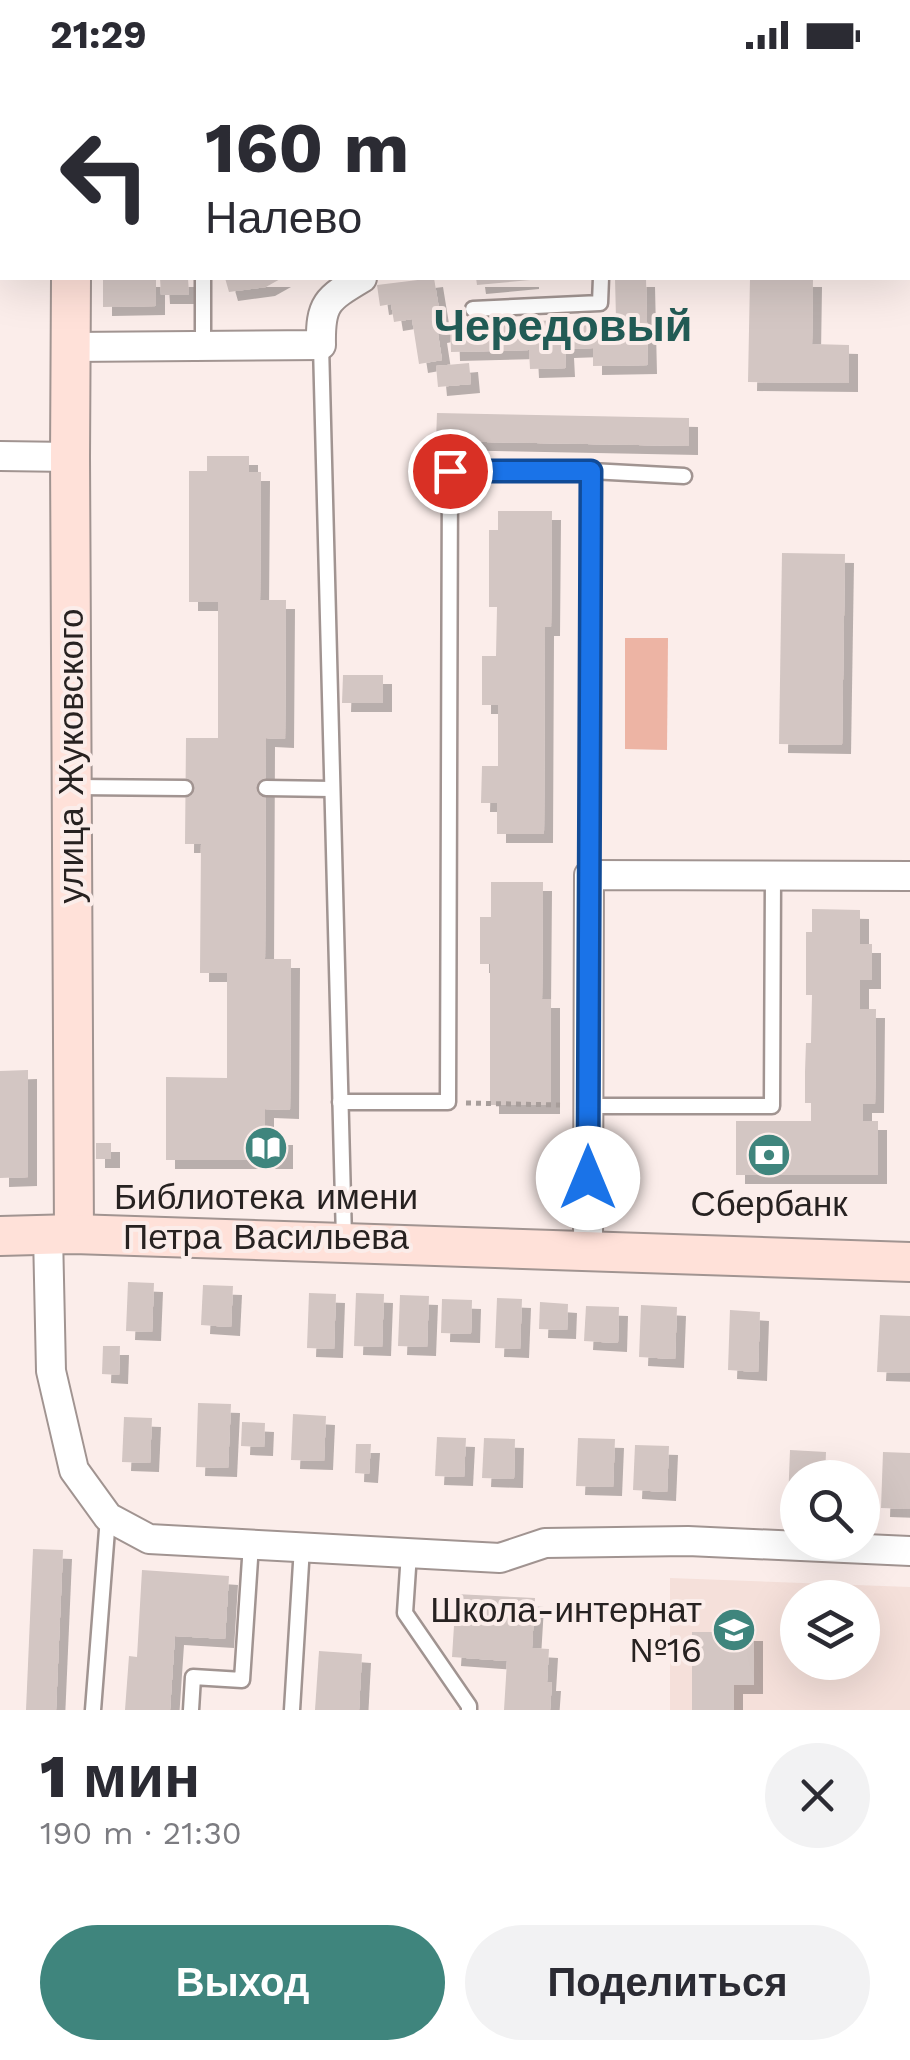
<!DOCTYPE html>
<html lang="ru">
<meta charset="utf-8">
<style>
:root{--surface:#fff;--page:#f2f2f3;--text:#2b2b33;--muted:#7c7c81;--accent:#3f857d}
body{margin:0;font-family:"Work Sans",sans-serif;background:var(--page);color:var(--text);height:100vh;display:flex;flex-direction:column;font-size:38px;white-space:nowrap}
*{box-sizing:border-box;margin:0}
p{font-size:32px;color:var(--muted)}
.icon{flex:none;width:55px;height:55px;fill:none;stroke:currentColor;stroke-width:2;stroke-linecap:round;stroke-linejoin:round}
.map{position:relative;height:1640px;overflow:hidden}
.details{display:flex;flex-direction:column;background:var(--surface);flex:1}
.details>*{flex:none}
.top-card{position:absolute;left:0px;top:0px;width:910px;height:210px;box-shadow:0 10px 40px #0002;background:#fff;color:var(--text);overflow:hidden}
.buttons{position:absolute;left:780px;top:1390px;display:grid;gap:20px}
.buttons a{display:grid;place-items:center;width:100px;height:100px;border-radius:50%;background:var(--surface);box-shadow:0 10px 40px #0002;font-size:50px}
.pin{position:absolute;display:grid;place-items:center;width:85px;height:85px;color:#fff;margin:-42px;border:5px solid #fff;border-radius:50%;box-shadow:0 2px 10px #0007}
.me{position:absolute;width:110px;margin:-55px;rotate:0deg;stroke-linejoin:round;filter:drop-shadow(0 0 8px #0008)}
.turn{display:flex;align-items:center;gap:35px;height:210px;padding:0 40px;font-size:45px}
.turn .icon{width:130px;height:130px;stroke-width:2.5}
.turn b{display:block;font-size:70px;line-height:85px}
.round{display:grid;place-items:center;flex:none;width:105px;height:105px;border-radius:52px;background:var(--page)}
.overview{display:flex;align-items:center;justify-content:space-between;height:170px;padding:0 40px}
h1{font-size:60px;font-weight:800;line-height:75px}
.primary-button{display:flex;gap:20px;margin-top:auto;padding:20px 40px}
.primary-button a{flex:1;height:115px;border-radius:60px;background:var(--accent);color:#fff;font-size:40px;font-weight:800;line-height:115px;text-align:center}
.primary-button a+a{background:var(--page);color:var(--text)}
.status{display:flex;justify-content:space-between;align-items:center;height:70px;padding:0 50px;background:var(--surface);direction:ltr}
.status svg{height:28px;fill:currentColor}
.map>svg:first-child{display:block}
.built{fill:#f5e0da;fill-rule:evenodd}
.green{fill:#edb4a4}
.building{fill:#d3c6c3;filter:url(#shadow)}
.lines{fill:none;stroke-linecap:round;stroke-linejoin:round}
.lane-casing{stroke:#a19491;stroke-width:19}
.street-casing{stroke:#a19491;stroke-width:32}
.secondary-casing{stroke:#a19491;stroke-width:42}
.path{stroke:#a79d9a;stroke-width:5;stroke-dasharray:5 5;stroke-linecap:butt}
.lane{stroke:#fff;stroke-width:14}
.street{stroke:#fff;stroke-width:28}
.secondary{stroke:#ffe1d9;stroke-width:38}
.route-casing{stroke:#114b97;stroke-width:25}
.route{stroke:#1a73e8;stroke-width:18}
.labels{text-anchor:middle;stroke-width:8;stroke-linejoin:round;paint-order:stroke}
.street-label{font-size:35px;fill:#272221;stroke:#fbedea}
.poi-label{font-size:35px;fill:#272221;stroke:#fbedea}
.district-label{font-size:45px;font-weight:bold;fill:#225b55;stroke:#fbedea}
</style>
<div class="status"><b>21:29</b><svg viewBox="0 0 49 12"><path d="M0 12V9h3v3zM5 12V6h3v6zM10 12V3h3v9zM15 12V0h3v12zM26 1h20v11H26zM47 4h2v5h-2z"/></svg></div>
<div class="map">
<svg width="910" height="1640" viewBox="0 0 910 1640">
<defs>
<filter id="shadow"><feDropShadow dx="9" dy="9" stdDeviation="0" flood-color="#0004"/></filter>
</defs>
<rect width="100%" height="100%" fill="#fbedea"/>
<path class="built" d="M670,1508L910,1517V1640H670ZM798,1528H862V1592H798Z"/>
<path class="green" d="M625,568H668L667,680L625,679Z"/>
<g class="building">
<path d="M103,208H156V236L103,237Z"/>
<path d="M160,208H188L189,225H161Z"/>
<path d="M225,208H282L266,217L229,222Z"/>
<path d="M434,208L443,263L438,264L442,290L419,294L412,249L394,252L391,234L380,236L377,215Z"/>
<path d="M476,208H530V210L477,215Z"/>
<path d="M615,208H646L648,295L593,296V278L565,279L566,298L530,299L529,280L451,282L450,253L616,249Z"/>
<path d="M750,208H813L812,274L849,275V313L748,312Z"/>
<path d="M469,293L471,314L438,317L436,296Z"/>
<path d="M437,343L689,348V376L436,371Z"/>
<path d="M207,386H249V402H261L260,530H286L285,669L266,668L265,889H291L290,1040L265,1039V1066H284V1090H166V1007L227,1008V903H200L201,774H185L186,668H218V532H189V401H207Z"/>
<path d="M498,441H552L551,557H545L544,764H497V733H481L482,696H498V635H482V586H496L497,537H489V460H498Z"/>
<path d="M782,483L845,484L842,675L779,674Z"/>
<path d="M343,605H383V633H342Z"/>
<path d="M491,812H543L542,929H551V1035H490V894H480V847H491Z"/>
<path d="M812,839L860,840V874H872V910H860V939H876L875,1034H863V1051H878V1105H736V1051H811V1033H805V1002L806,973H811L812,925H806V862H812Z"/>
<path d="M28,1000V1107L0,1108V1001Z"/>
<rect x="96" y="1073" width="15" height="16"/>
<path d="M128,1212L154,1213L152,1262L126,1261Z"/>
<path d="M203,1215L233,1216L231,1257L201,1255Z"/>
<path d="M309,1223L336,1224L334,1279L307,1278Z"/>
<path d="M356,1223L384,1224L382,1277L354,1276Z"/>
<path d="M400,1225L429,1226L427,1277L398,1276Z"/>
<path d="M497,1228L522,1229L520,1279L495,1278Z"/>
<path d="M442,1229L472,1230L471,1264L441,1263Z"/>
<path d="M540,1232L568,1234L567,1260L539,1259Z"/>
<path d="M641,1235L677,1237L675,1289L639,1287Z"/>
<path d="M586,1236L619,1237L618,1273L584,1271Z"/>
<path d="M730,1240L760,1242L758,1302L728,1300Z"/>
<path d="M880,1245L910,1246V1303L877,1302Z"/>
<path d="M103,1276H120L119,1305L102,1304Z"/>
<path d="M198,1333L231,1334L228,1398L196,1397Z"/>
<path d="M293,1344L326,1346L324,1391L291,1390Z"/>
<path d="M124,1347L152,1348L150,1393L122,1392Z"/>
<path d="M242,1352L265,1353L264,1377L241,1376Z"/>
<path d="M437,1367L466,1368L464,1407L435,1406Z"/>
<path d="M484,1368L515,1369L514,1409L482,1408Z"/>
<path d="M578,1368L615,1369L613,1417L576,1416Z"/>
<path d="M356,1374H371L369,1404L355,1403Z"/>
<path d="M635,1375L669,1376L667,1422L633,1420Z"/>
<path d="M790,1380L826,1382L825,1408H798V1433L788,1432Z"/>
<path d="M883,1382L910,1383V1439L881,1438Z"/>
<path d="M33,1479L63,1480L56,1640H26Z"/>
<path d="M142,1500L229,1506L225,1569L175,1566L170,1640H125L129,1586L137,1587Z"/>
<path d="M456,1524L535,1528L532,1578L549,1579L547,1612H552L550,1640H504L507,1591L452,1587Z"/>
<path d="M692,1562H754V1615H734V1640H692Z"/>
<path d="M319,1581L362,1584L359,1640H315Z"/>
</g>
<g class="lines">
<g class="lane-casing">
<g id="lane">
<path d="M473,239L600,233L601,208"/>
<path d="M321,275L344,1169"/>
<path d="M203,276V208"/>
<path d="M76,717L185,718"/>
<path d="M266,718L332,719"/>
<path d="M589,805L591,401"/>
<path d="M340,1032H448L450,401H591L684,406"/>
<path d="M588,1036H772L773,805"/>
<path d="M409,1483L405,1543L469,1636V1640"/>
<path d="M93,1640L108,1447"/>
<path d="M191,1640L193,1607L242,1610L251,1474"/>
<path d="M292,1640L302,1477"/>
</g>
</g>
<g class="street-casing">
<g id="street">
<path d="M683,2L687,0"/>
<path d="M71,277L321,275C320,233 327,229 362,208"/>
<path d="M0,386L70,387"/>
<path d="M48,1164L51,1301L74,1400L108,1447L149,1469L500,1488L545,1473L688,1471L910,1481"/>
<path d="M588,1181L589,805L910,806"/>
</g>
</g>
<g class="secondary-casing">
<g id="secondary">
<path d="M69,0V2"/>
<path d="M71,208L70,387L74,1164"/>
<path d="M0,1166L74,1164L910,1192"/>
</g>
</g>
<path class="path" d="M466,1033L560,1035"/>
<use href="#lane" class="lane"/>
<use href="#street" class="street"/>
<use href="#secondary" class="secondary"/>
</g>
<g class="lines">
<g class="route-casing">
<path id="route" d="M450,401H591L588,1108"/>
</g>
<use href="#route" class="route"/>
</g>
<defs>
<g id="library-disc" transform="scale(2.25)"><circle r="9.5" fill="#3f857d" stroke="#fbedea"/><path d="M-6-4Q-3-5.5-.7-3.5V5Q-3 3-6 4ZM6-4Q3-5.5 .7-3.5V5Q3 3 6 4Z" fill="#fff"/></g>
<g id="bank-disc" transform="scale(2.25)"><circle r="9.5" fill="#3f857d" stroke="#fbedea"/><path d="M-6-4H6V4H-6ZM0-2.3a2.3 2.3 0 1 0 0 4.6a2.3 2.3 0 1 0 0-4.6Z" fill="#fff"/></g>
<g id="school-disc" transform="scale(2.25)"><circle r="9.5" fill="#3f857d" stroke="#fbedea"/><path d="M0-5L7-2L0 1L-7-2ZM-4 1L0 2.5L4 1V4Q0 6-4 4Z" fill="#fff"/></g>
</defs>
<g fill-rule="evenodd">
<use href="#library-disc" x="266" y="1078"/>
<use href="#bank-disc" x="769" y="1085"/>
<use href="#school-disc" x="734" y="1560"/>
</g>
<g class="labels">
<g class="street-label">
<text transform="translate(71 686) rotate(-90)" y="12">улица Жуковского</text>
</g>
<g class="poi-label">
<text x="266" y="1139">Библиотека имени<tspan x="266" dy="40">Петра Васильева</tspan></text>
<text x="769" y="1146">Сбербанк</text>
<text x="702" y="1552" text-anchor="end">Школа-интернат<tspan x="702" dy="40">№16</tspan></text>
</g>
<g class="district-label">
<text x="563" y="271">Чередовый</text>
</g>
</g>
</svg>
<div class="buttons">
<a><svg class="icon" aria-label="search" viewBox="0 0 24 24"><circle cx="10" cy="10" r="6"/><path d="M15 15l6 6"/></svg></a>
<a><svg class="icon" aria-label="layers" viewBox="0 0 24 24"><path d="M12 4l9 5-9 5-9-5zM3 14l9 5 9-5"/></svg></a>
</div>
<div class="pin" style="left:450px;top:401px;background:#d93025"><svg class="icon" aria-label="arrive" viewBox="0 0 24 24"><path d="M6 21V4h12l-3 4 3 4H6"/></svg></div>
<svg class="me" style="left:588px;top:1108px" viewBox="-20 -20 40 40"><circle r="19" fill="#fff"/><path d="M0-13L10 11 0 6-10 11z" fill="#1a73e8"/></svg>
<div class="top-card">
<div class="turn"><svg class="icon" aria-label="left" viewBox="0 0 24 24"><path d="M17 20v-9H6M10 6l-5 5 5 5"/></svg><div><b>160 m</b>Налево</div></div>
</div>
</div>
<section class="details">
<div class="overview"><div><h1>1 мин</h1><p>190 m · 21:30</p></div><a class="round"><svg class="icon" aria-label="close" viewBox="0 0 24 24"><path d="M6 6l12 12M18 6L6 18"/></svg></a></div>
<div class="primary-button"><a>Выход</a><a>Поделиться</a></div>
</section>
